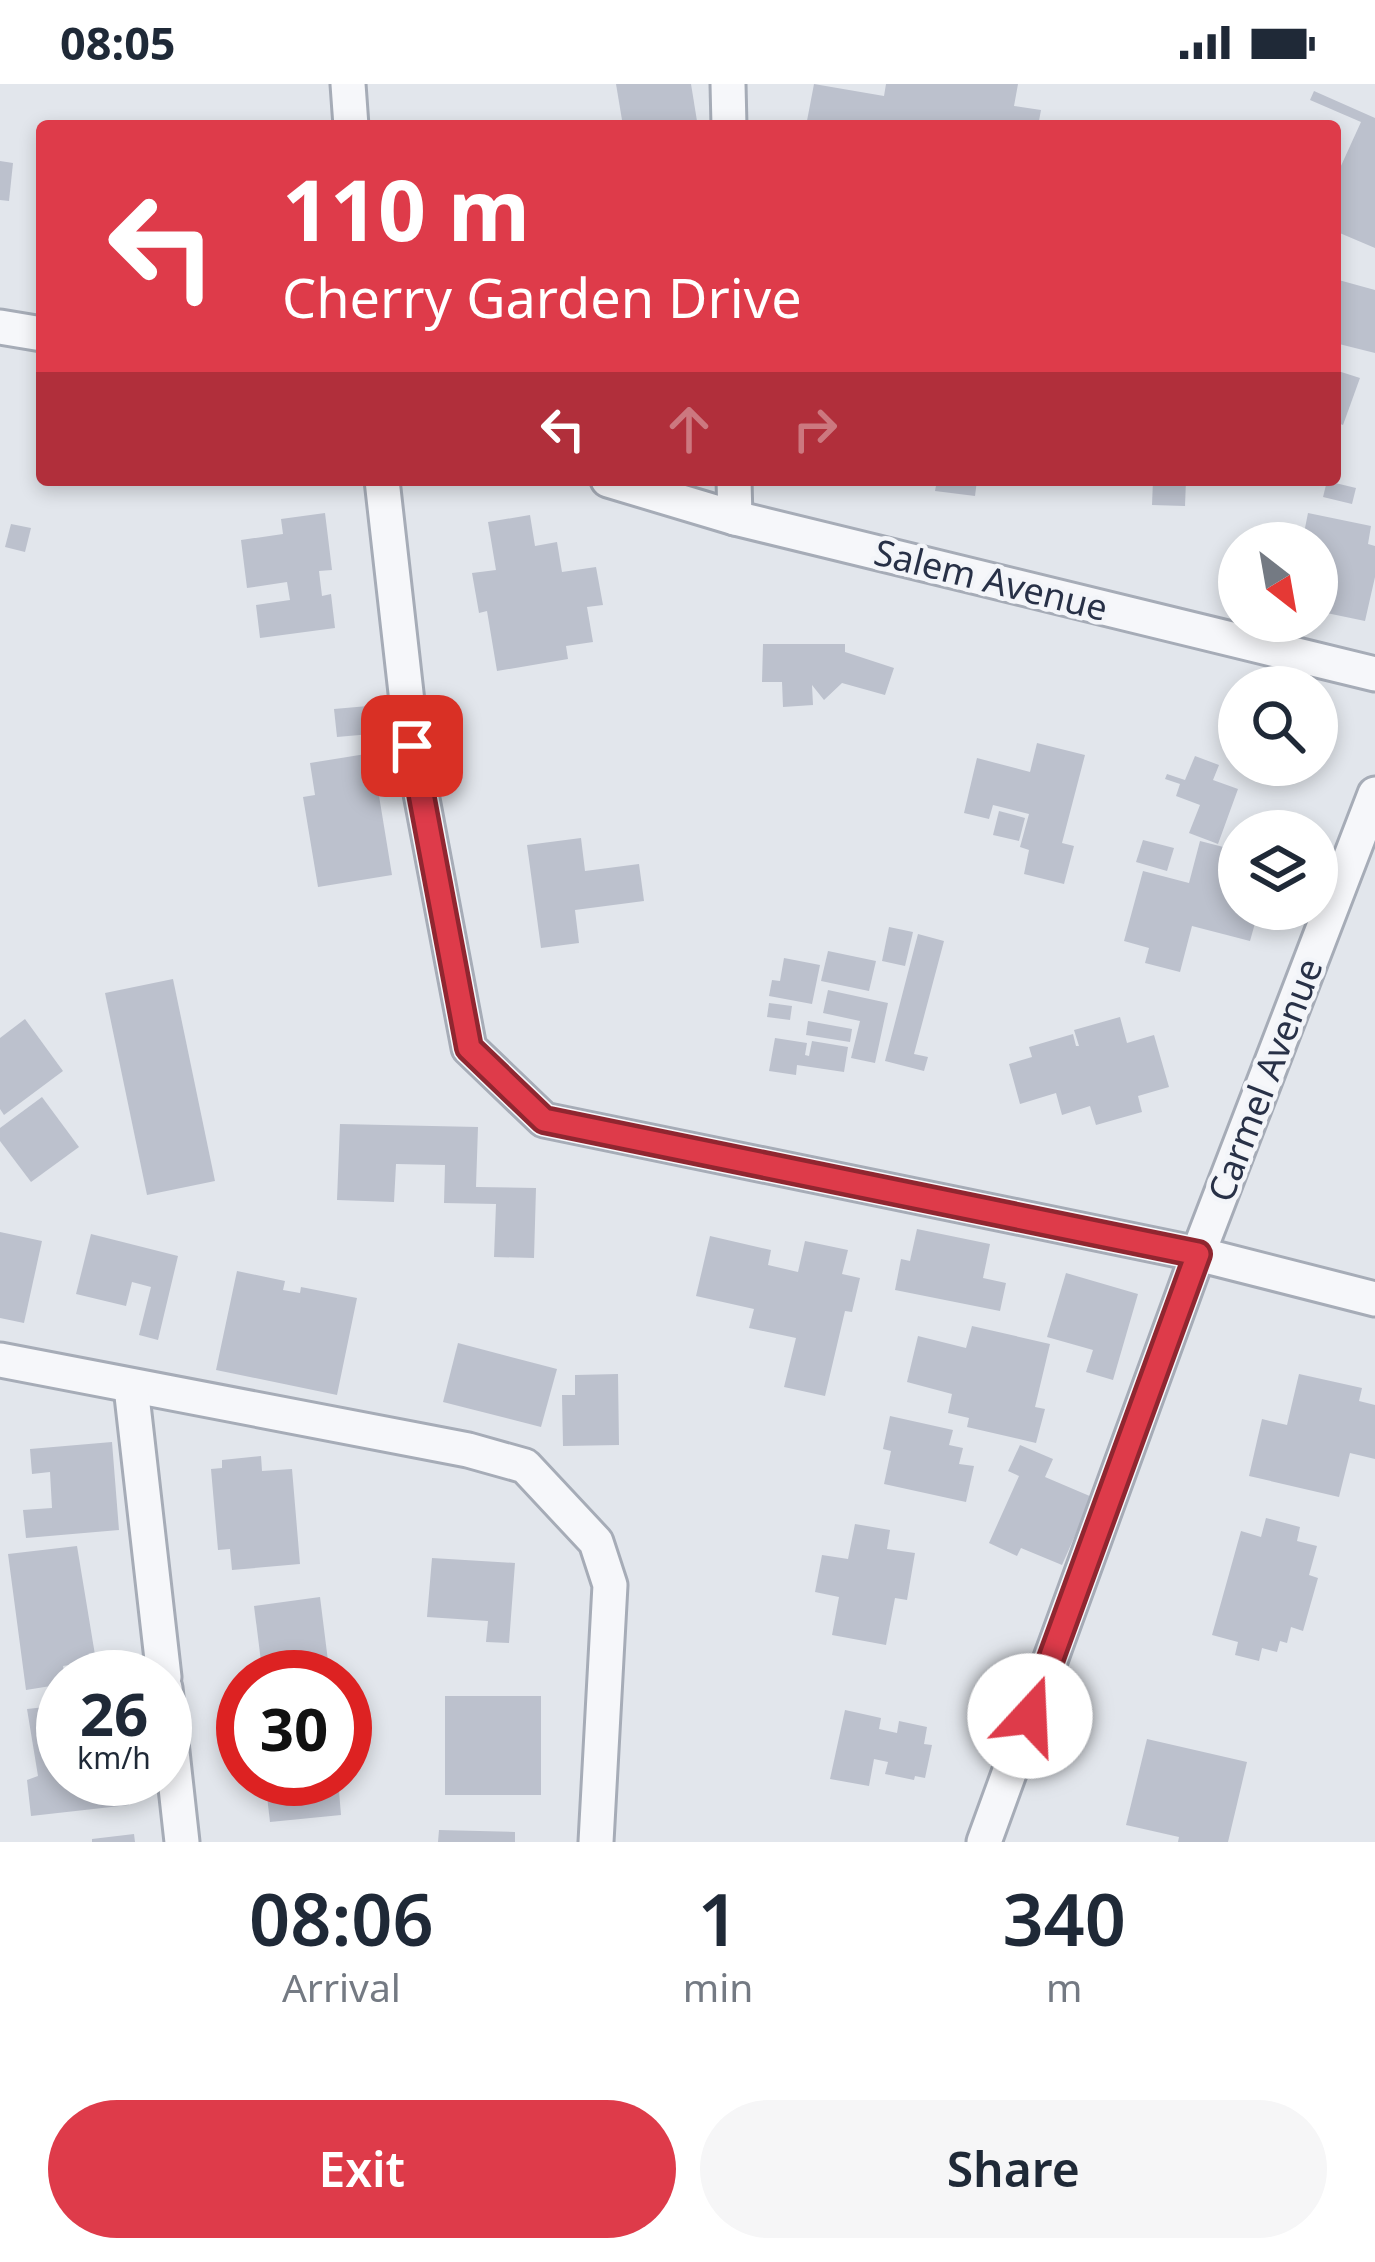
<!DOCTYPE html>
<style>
:root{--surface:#fff;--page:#f6f6f7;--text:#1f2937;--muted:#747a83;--accent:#de3b4a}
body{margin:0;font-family:"Noto Sans",sans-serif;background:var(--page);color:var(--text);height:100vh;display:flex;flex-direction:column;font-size:45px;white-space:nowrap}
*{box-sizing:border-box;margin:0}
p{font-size:39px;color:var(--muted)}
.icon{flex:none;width:66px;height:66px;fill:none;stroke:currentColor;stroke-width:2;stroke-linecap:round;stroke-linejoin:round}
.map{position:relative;height:1758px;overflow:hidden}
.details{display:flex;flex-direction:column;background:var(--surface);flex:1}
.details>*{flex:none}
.banner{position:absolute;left:36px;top:36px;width:1305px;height:366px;border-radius:12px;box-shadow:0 6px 18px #0003;background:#de3b4a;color:#fff;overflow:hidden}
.needle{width:78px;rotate:149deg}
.controls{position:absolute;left:1218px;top:438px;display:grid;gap:24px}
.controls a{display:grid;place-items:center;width:120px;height:120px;border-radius:50%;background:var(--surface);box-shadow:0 6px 18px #0003;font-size:60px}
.speed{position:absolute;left:36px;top:1566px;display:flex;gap:24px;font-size:60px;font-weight:700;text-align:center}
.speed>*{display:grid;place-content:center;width:156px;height:156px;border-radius:50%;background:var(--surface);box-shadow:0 6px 18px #0003;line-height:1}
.speed small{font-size:30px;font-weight:400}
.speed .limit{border:18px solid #d22;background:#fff;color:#111}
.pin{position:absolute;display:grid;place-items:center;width:102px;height:102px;color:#fff;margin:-51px;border-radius:24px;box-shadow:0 6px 18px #0006}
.me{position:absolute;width:132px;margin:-66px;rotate:20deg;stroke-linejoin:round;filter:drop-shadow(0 0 9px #0008)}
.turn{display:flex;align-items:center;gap:42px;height:252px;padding:0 48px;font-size:54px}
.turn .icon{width:156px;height:156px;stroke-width:2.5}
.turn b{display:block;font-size:84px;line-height:102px}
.lanes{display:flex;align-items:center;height:114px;padding:0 48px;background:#0003;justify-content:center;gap:60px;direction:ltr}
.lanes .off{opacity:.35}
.eta{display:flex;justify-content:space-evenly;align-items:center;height:204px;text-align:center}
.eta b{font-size:72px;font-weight:600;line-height:84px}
.cta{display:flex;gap:24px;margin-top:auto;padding:24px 48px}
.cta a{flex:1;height:138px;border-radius:72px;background:var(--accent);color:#fff;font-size:48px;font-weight:600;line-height:138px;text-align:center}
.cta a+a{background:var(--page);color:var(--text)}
.status{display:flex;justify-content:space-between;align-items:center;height:84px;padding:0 60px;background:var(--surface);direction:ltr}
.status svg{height:33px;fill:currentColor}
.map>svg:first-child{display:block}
.building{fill:#bcc1cd}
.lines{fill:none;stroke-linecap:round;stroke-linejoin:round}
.minor-casing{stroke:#a6acb7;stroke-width:39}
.minor{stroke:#f6f7fa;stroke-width:33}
.route-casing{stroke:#902630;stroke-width:30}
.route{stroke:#de3b4a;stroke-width:21}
.labels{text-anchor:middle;stroke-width:9;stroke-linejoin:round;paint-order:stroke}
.street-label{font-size:36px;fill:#283147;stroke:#f3f5f9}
</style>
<div class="status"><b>08:05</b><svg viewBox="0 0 49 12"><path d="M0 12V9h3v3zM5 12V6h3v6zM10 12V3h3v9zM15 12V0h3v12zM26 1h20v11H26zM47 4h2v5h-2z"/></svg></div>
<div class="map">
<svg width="1375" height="1758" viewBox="0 0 1375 1758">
<rect width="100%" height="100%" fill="#e2e6ec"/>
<g class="building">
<path d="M616,0H691L697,37L667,42H623Z"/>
<path d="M814,0L884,12L886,0H1018L1014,22L1041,26L1038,42H806Z"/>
<path d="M1314,7L1375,34V164L1335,147V95L1361,38L1310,16Z"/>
<path d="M0,77L13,79L9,117L0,116Z"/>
<path d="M1335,195L1375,206V269L1335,259Z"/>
<path d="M1335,286L1360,294L1343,341L1335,338Z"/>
<path d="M937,396H977L975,412L935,407Z"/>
<path d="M1153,396H1186L1185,422L1152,421Z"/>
<path d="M1327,397L1356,404L1352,420L1323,413Z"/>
<path d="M325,429L332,486L319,487L322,512L331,510L335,544L260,554L256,521L290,516L287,498L247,504L241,456L283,450L281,435Z"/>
<path d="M1308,429L1371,442L1368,460L1375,462V493L1365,537L1317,527V459H1302Z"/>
<path d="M530,431L535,462L557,458L562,488L596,483L603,521L587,523L593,558L566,562L568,575L497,587L487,527L479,529L472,489L496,486L488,438Z"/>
<path d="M11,440L31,444L25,468L5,463Z"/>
<path d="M763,560H845V568L894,584L885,611L842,599L824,616L812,601L813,621L783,623L782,598H762Z"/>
<path d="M368,622L371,650L337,653L334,625Z"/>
<path d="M1037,659L1085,671L1062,759L1074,762L1064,800L1024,790L1029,766L1020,763L1029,730L993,721L989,735L964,729L977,674L1030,688Z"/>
<path d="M372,669L392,791L318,803L303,713L315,711L310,679Z"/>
<path d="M1195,672L1219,681L1213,696L1238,705L1218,760L1189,749L1200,721L1176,712L1180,700L1165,695L1167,690L1185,696Z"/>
<path d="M999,727L1025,734L1019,757L993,751Z"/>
<path d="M581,754L585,787L639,780L644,817L575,826L579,859L541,864L527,761Z"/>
<path d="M1143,756L1174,764L1167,787L1136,778Z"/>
<path d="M1200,757L1239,767V825H1259L1250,857L1192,842L1180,888L1145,879L1149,864L1124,857L1143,787L1189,799Z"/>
<path d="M889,843L913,848L905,882L882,877Z"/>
<path d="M918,850L944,857L914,970L928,973L924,987L885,977Z"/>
<path d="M828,867L876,877L869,907L821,897Z"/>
<path d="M784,874L820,881L812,920L769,912L772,896L780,897Z"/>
<path d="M173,895L215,1097L147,1111L105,909Z"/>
<path d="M828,906L888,919L875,979L851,974L860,937L823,929Z"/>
<path d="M769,919L792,922L790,936L767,933Z"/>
<path d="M1120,933L1127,959L1154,951L1169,1003L1138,1012L1142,1028L1096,1041L1090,1022L1062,1031L1056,1009L1020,1020L1009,980L1032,973L1029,963L1073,950L1076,962H1079L1074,946Z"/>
<path d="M25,935L63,987L4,1031L0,1025V954Z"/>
<path d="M808,937L852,945L850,958L806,951Z"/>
<path d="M775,954L807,959L805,971L809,972L812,957L848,963L844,988L797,981L796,991L769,987Z"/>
<path d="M42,1013L79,1063L31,1098L0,1057V1044Z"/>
<path d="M340,1040L478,1043L476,1103L536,1104L534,1174L494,1173L496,1120L444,1119L445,1081L396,1080L394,1118L337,1116Z"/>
<path d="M917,1145L990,1160L983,1194L1006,1199L1000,1227L895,1206L901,1175L910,1177Z"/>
<path d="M0,1148L42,1157L24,1239L0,1234Z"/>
<path d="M91,1150L178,1172L158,1256L139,1251L151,1203L132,1198L126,1222L76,1210Z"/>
<path d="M710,1152L771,1166L768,1181L798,1188L805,1157L848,1166L842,1190L860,1194L852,1228L845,1227L825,1312L784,1303L796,1254L749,1244L754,1225L696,1212Z"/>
<path d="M237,1187L285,1197L283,1206L300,1209L301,1203L357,1214L337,1311L216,1286Z"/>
<path d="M1066,1189L1138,1210L1113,1296L1086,1288L1093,1266L1047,1253Z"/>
<path d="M972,1242L1050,1260L1035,1323L1045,1325L1036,1359L967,1343L969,1334L948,1329L952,1310L907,1298L918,1252L966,1264Z"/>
<path d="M458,1259L557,1285L541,1343L443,1318Z"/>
<path d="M618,1290L619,1361L563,1362L562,1311H575V1291Z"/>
<path d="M1299,1290L1362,1304L1359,1317L1375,1321V1375L1350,1369L1339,1413L1249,1392L1262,1335L1287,1341Z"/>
<path d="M890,1332L953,1346L949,1361L963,1364L959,1380L974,1382L966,1418L884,1400L891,1367L883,1365Z"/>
<path d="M112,1358L119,1446L26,1454L23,1426L52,1424L50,1388L32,1390L30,1365Z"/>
<path d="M1020,1361L1053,1375L1045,1393L1092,1413L1062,1481L1021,1464L1017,1472L989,1459L1019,1392L1008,1387Z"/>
<path d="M261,1372L262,1387L292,1385L300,1480L232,1486L230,1465L218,1466L211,1385L222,1384V1376Z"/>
<path d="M1266,1434L1300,1443L1297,1457L1317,1462L1309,1491L1318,1494L1303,1547L1291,1543L1287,1559L1280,1557L1277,1568L1262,1564L1259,1577L1235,1571L1238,1558L1212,1551L1241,1447L1261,1453Z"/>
<path d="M855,1440L890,1446L887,1465L915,1469L907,1516L895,1514L886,1561L832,1551L839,1513L815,1508L822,1471L848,1475Z"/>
<path d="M77,1462L96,1577L63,1582L65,1593L63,1600L26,1606L8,1470Z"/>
<path d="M432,1474L515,1479L509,1559L486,1558L488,1537L427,1533Z"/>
<path d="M320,1513L330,1593H263L254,1522Z"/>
<rect x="445" y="1612" width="96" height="99"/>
<path d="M63,1621V1695H126L129,1721L31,1732L27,1696L38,1692L27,1625Z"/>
<path d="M845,1626L881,1634L879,1645L897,1649L899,1637L927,1643L924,1660L932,1661L925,1694L915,1692L914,1696L885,1690L888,1678L874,1675L869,1702L830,1695Z"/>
<path d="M1147,1655L1247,1678L1228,1758H1178L1179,1753L1126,1741Z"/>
<path d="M265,1695H338L341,1731L270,1738Z"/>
<path d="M439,1746L515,1748V1758H438Z"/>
<path d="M134,1750L135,1758H92V1755Z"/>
</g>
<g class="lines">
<g class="minor-casing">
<g id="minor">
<path d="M348,0L351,42"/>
<path d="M728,0L729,42"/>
<path d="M0,243L42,250"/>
<path d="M382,396L412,662L469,964L544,1036L1198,1170L1375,1215"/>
<path d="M608,396L735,434L1375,590"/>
<path d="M734,396L735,434"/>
<path d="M0,1276L468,1366L525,1382L596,1458L610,1501L596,1758"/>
<path d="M131,1303L164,1593"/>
<path d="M165,1604L182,1758"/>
<path d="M984,1758L1198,1170L1375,710"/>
</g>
</g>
<use href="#minor" class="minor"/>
</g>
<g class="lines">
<g class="route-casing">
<path id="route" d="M412,662L469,964L544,1036L1198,1170L1030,1632"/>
</g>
<use href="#route" class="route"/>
</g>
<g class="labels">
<g class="street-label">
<text transform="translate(991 496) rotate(14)" y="13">Salem Avenue</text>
<text transform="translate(1265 996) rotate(-69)" y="13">Carmel Avenue</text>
</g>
</g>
</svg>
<div class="controls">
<a><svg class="needle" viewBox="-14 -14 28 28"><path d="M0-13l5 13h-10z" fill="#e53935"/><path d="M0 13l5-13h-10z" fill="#747a83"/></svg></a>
<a><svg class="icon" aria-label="search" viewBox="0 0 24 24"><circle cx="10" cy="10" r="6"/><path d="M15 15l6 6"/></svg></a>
<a><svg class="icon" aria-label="layers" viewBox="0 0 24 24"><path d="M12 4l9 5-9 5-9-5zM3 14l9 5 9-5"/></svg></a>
</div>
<div class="speed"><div>26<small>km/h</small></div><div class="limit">30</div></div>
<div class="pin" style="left:412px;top:662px;background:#d93025"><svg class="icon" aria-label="arrive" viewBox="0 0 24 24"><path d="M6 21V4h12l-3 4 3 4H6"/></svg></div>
<svg class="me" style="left:1030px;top:1632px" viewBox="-20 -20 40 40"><circle r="19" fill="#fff"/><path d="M0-13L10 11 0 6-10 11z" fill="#de3b4a"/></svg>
<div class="banner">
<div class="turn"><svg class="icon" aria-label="left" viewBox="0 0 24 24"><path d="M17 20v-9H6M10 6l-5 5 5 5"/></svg><div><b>110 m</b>Cherry Garden Drive</div></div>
<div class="lanes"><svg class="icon" aria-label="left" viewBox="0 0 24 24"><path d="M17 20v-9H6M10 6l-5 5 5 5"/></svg><svg class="icon off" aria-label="ahead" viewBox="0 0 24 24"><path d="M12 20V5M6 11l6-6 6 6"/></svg><svg class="icon off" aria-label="right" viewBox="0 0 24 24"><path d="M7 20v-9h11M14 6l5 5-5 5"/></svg></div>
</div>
</div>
<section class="details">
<div class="eta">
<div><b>08:06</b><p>Arrival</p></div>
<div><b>1</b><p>min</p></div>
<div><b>340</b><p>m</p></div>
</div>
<div class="cta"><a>Exit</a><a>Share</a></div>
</section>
